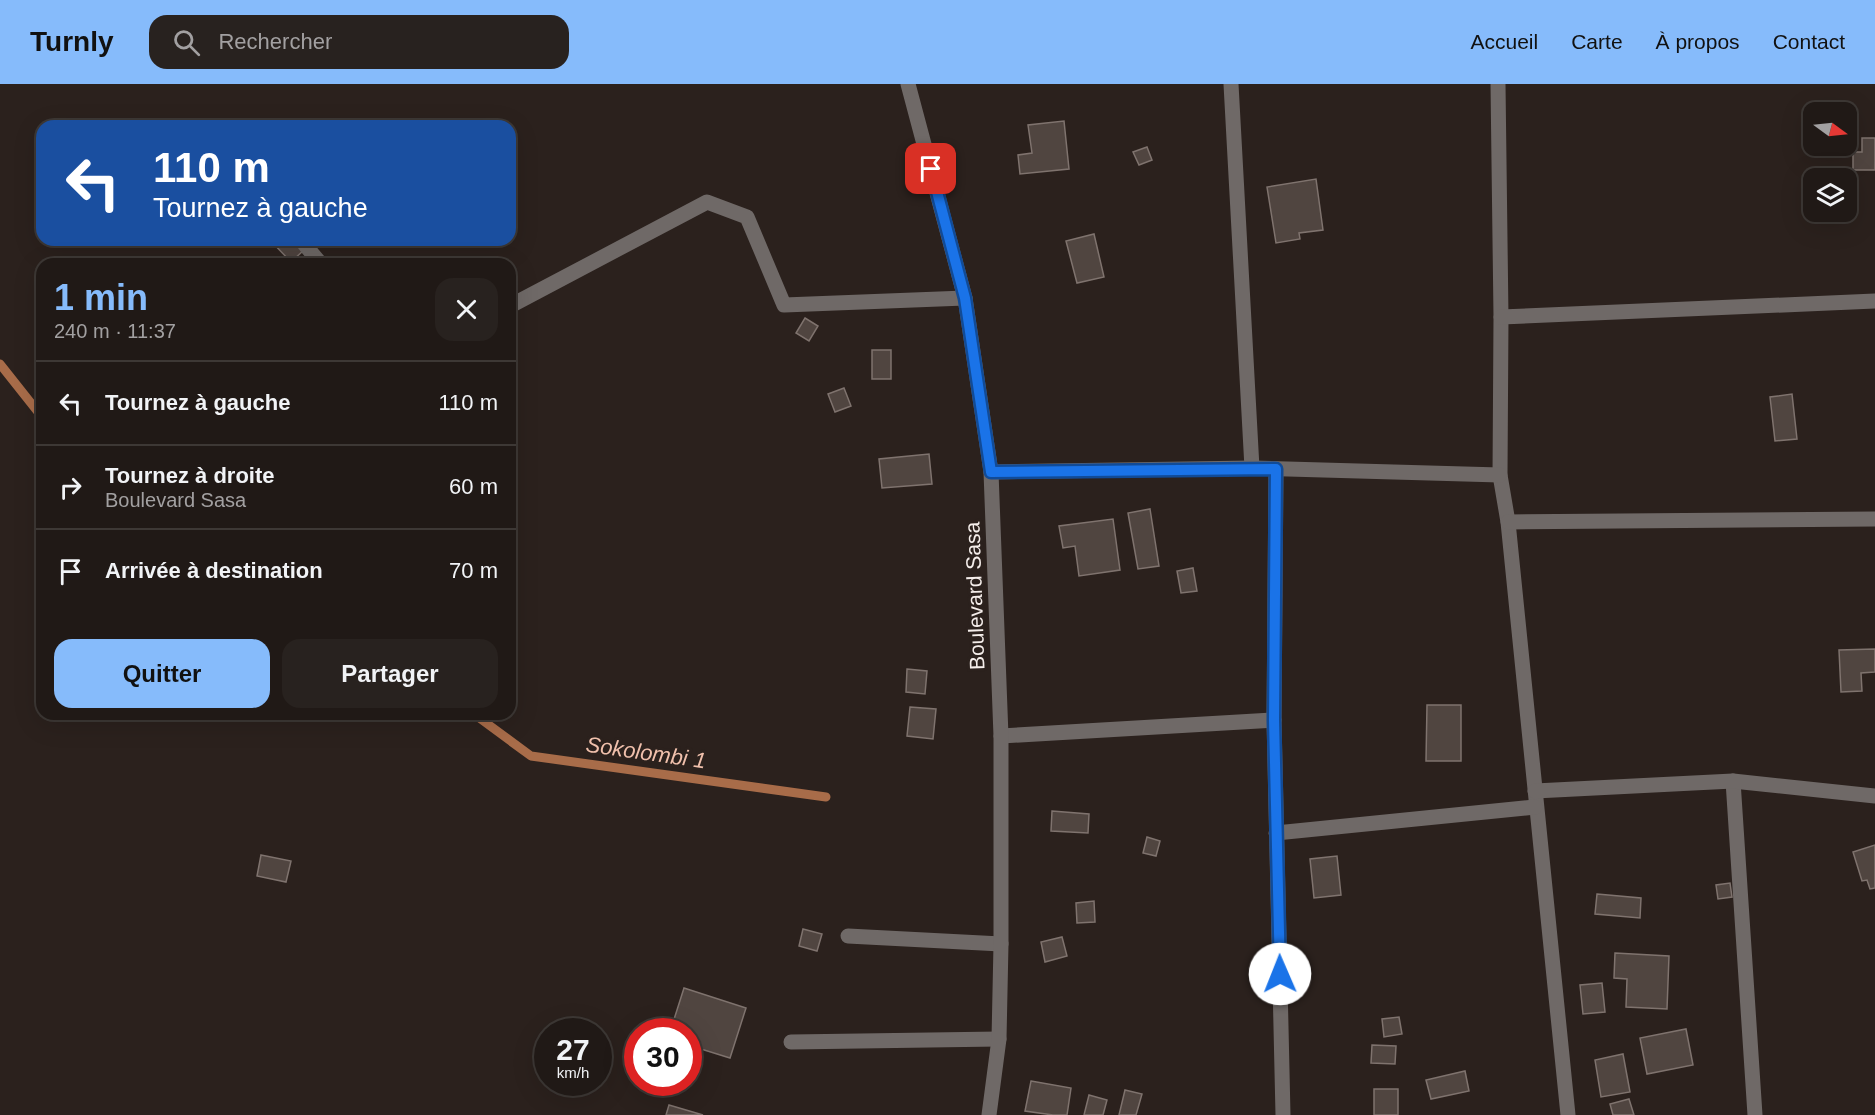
<!DOCTYPE html>
<html lang="fr">
<meta charset="utf-8">
<style>
:root{--surface:#201916;--page:#28221f;--text:#f1f3f6;--muted:#a2a0a1;--line:#3d3835;--accent:#86bbfb}
body{margin:0;font-family:Arial,sans-serif;background:var(--page);color:var(--text);height:100vh;display:flex;flex-direction:column;font-size:22px;white-space:nowrap}
*{box-sizing:border-box;margin:0}
p{font-size:20px;color:var(--muted)}
.icon{flex:none;width:33px;height:33px;fill:none;stroke:currentColor;stroke-width:2;stroke-linecap:round;stroke-linejoin:round}
.map{position:relative;flex:1;overflow:hidden}
.panel{position:absolute;left:36px;top:174px;width:480px;height:462px;display:flex;flex-direction:column;background:var(--surface);border-radius:18px;box-shadow:0 6px 24px #0002,0 0 0 2px var(--line)}
.panel>*{flex:none}
.hud{position:absolute;left:36px;top:36px;width:480px;height:126px;border-radius:18px;box-shadow:0 6px 24px #0002,0 0 0 2px var(--line);background:#1a4fa0;color:#fff;overflow:hidden}
.needle{width:39px;rotate:105deg}
.fabs{position:absolute;left:1803px;top:18px;display:grid;gap:12px}
.fabs a{display:grid;place-items:center;width:54px;height:54px;border-radius:12px;background:var(--surface);box-shadow:0 6px 24px #0002,0 0 0 2px var(--line);font-size:30px}
.speed{position:absolute;left:534px;top:934px;display:flex;gap:12px;font-size:30px;font-weight:700;text-align:center}
.speed>*{display:grid;place-content:center;width:78px;height:78px;border-radius:50%;background:var(--surface);box-shadow:0 6px 24px #0002,0 0 0 2px var(--line);line-height:1}
.speed small{font-size:15px;font-weight:400}
.speed .limit{border:9px solid #d22;background:#fff;color:#111}
.pin{position:absolute;display:grid;place-items:center;width:51px;height:51px;color:#fff;margin:-26px;border-radius:12px;box-shadow:0 3px 9px #0006}
.me{position:absolute;width:66px;margin:-33px;rotate:359deg;stroke-linejoin:round;filter:drop-shadow(0 0 4px #0008)}
.turn{display:flex;align-items:center;gap:21px;height:126px;padding:0 18px;font-size:27px}
.turn .icon{width:78px;height:78px;stroke-width:2.5}
.turn b{display:block;font-size:42px;line-height:51px}
.round{display:grid;place-items:center;flex:none;width:63px;height:63px;border-radius:18px;background:var(--page)}
.summary{display:flex;align-items:center;justify-content:space-between;height:102px;padding:0 18px}
h1{font-size:36px;font-weight:800;line-height:45px;color:var(--accent)}
.button{display:flex;gap:12px;margin-top:auto;padding:12px 18px}
.button a{flex:1;height:69px;border-radius:18px;background:var(--accent);color:#111;font-size:24px;font-weight:800;line-height:69px;text-align:center}
.button a+a{background:var(--page);color:var(--text)}
ul{padding:0;list-style:none}
li{display:flex;align-items:center;gap:18px;height:84px;padding:0 18px;border-top:2px solid var(--line)}
li div{flex:1}
li b{display:block;font-size:22px}
li em{font-style:normal}
header{display:flex;align-items:center;gap:36px;box-sizing:border-box;height:84px;padding:0 30px;background:var(--accent);color:#111}
header strong{font-size:28px}
nav{display:flex;gap:33px;margin-inline-start:auto;font-size:21px}
.search{width:420px;height:54px;background:var(--page);display:flex;align-items:center;gap:15px;box-sizing:border-box;padding:0 21px;border-radius:18px;color:var(--muted);font-size:22px}
.map>svg:first-child{display:block}
.lines{fill:none;stroke-linecap:round;stroke-linejoin:round}
.stream{stroke:#a86c49;stroke-width:9}
.building{fill:#504540;stroke:#7f736e;stroke-width:1.5}
.service{stroke:#6f6967;stroke-width:15}
.minor{stroke:#6f6967;stroke-width:15}
.tertiary{stroke:#6f6967;stroke-width:15}
.route-casing{stroke:#114b97;stroke-width:15}
.route{stroke:#1a73e8;stroke-width:10}
.labels{text-anchor:middle;stroke-width:6;stroke-linejoin:round;paint-order:stroke}
.street-label{font-size:21px;fill:#f5eeeb;stroke:#2b211d}
.water-label{font-size:22px;font-style:italic;fill:#f0c0ac;stroke:#2b211d}
</style>
<header>
<strong>Turnly</strong>
<div class="search"><svg class="icon" aria-label="search" viewBox="0 0 24 24"><circle cx="10" cy="10" r="6"/><path d="M15 15l6 6"/></svg>Rechercher</div>
<nav><a>Accueil</a><a>Carte</a><a>À propos</a><a>Contact</a></nav>
</header>
<div class="map">
<svg width="1875" height="1031" viewBox="0 0 1875 1031">
<rect width="100%" height="100%" fill="#2b211d"/>
<g class="lines">
<g class="stream">
<path d="M0,280L42,333"/>
<path d="M474,630L531,672L826,713"/>
</g>
</g>
<g class="building">
<path d="M1064,37L1069,85L1020,90L1018,71L1032,69L1028,41Z"/>
<path d="M1862,54H1875V86H1853V68H1862Z"/>
<path d="M1147,63L1152,76L1139,81L1133,68Z"/>
<path d="M1316,95L1323,146L1299,149L1300,155L1276,159L1267,103Z"/>
<path d="M1094,150L1104,193L1077,199L1066,157Z"/>
<path d="M270,156H294L304,166L291,178Z"/>
<path d="M805,234L818,242L809,257L796,249Z"/>
<rect x="872" y="266" width="19" height="29"/>
<path d="M844,304L851,322L835,328L828,310Z"/>
<path d="M1792,310L1797,355L1775,357L1770,313Z"/>
<path d="M929,370L932,400L882,404L879,375Z"/>
<path d="M1150,425L1159,482L1138,485L1128,429Z"/>
<path d="M1113,435L1120,486L1079,492L1075,462L1063,464L1059,442Z"/>
<path d="M1193,484L1197,507L1181,509L1177,487Z"/>
<path d="M1875,565V588L1861,589L1862,607L1841,608L1839,566Z"/>
<path d="M907,585L927,587L925,610L906,608Z"/>
<path d="M1427,621H1461V677H1426Z"/>
<path d="M910,623L936,625L933,655L907,652Z"/>
<path d="M1052,727L1089,730L1088,749L1051,747Z"/>
<path d="M1147,753L1160,757L1156,772L1143,769Z"/>
<path d="M1875,761V804L1870,805L1867,796L1862,797L1853,768Z"/>
<path d="M261,771L291,777L286,798L257,792Z"/>
<path d="M1337,772L1341,811L1314,814L1310,775Z"/>
<path d="M1730,799L1732,813L1718,815L1716,801Z"/>
<path d="M1597,810L1641,814L1640,834L1595,830Z"/>
<path d="M1094,817L1095,838L1077,839L1076,819Z"/>
<path d="M803,845L822,850L817,867L799,862Z"/>
<path d="M1062,853L1067,872L1045,878L1041,858Z"/>
<path d="M1615,869L1669,872L1667,925L1626,923L1627,895L1614,894Z"/>
<path d="M1602,899L1605,928L1583,930L1580,901Z"/>
<path d="M684,904L746,924L730,974L688,961V948H670Z"/>
<path d="M1399,933L1402,950L1384,953L1382,935Z"/>
<path d="M1686,945L1693,981L1647,990L1640,954Z"/>
<path d="M1372,961L1396,962L1395,980L1371,979Z"/>
<path d="M1623,970L1630,1008L1601,1013L1595,976Z"/>
<path d="M1465,987L1469,1007L1431,1015L1426,996Z"/>
<path d="M1031,997L1071,1004L1067,1031H1053L1025,1027Z"/>
<rect x="1374" y="1005" width="24" height="26"/>
<path d="M1125,1006L1142,1010L1136,1031H1119Z"/>
<path d="M1089,1011L1107,1016L1103,1031H1084Z"/>
<path d="M1629,1015L1634,1031H1613L1610,1020Z"/>
<path d="M669,1021L703,1031H666Z"/>
</g>
<g class="lines">
<g class="service">
<path d="M305,161L321,180"/>
<path d="M510,222L707,118L747,133L784,221L965,214"/>
<path d="M848,852L1001,860"/>
<path d="M791,958L999,955"/>
</g>
<g class="minor">
<path d="M1231,0L1252,384"/>
<path d="M1498,0L1501,233L1500,391L1508,438L1568,1031"/>
<path d="M1501,233L1875,217"/>
<path d="M1276,385L1274,636L1283,1031"/>
<path d="M991,388L1252,384L1500,391"/>
<path d="M1508,438L1875,435"/>
<path d="M1001,652L1274,636"/>
<path d="M1733,697L1755,1031"/>
<path d="M1535,707L1733,697L1875,712"/>
<path d="M1276,749L1535,723"/>
</g>
<path class="tertiary" d="M908,0L965,214L991,388L1001,652V860L999,955L989,1031"/>
</g>
<g class="lines">
<g class="route-casing">
<path id="route" d="M931,85L965,214L991,388L1276,385L1274,636L1280,890"/>
</g>
<use href="#route" class="route"/>
</g>
<g class="labels">
<g class="street-label">
<text transform="translate(975 512) rotate(-92)" y="7">Boulevard Sasa</text>
</g>
<g class="water-label">
<text transform="translate(646 668) rotate(8)" y="8">Sokolombi 1</text>
</g>
</g>
</svg>
<div class="fabs">
<a><svg class="needle" viewBox="-14 -14 28 28"><path d="M0-13l5 13h-10z" fill="#e53935"/><path d="M0 13l5-13h-10z" fill="#a2a0a1"/></svg></a>
<a><svg class="icon" aria-label="layers" viewBox="0 0 24 24"><path d="M12 4l9 5-9 5-9-5zM3 14l9 5 9-5"/></svg></a>
</div>
<div class="speed"><div>27<small>km/h</small></div><div class="limit">30</div></div>
<div class="pin" style="left:931px;top:85px;background:#d93025"><svg class="icon" aria-label="arrive" viewBox="0 0 24 24"><path d="M6 21V4h12l-3 4 3 4H6"/></svg></div>
<svg class="me" style="left:1280px;top:890px" viewBox="-20 -20 40 40"><circle r="19" fill="#fff"/><path d="M0-13L10 11 0 6-10 11z" fill="#1a73e8"/></svg>
<div class="hud">
<div class="turn"><svg class="icon" aria-label="left" viewBox="0 0 24 24"><path d="M17 20v-9H6M10 6l-5 5 5 5"/></svg><div><b>110 m</b>Tournez à gauche</div></div>
</div>
<section class="panel">
<div class="summary"><div><h1>1 min</h1><p>240 m · 11:37</p></div><a class="round"><svg class="icon" aria-label="close" viewBox="0 0 24 24"><path d="M6 6l12 12M18 6L6 18"/></svg></a></div>
<ul>
<li><svg class="icon" aria-label="left" viewBox="0 0 24 24"><path d="M17 20v-9H6M10 6l-5 5 5 5"/></svg><div><b>Tournez à gauche</b></div><em>110 m</em></li>
<li><svg class="icon" aria-label="right" viewBox="0 0 24 24"><path d="M7 20v-9h11M14 6l5 5-5 5"/></svg><div><b>Tournez à droite</b><p>Boulevard Sasa</p></div><em>60 m</em></li>
<li><svg class="icon" aria-label="arrive" viewBox="0 0 24 24"><path d="M6 21V4h12l-3 4 3 4H6"/></svg><div><b>Arrivée à destination</b></div><em>70 m</em></li>
</ul>
<div class="button"><a>Quitter</a><a>Partager</a></div>
</section>
</div>
